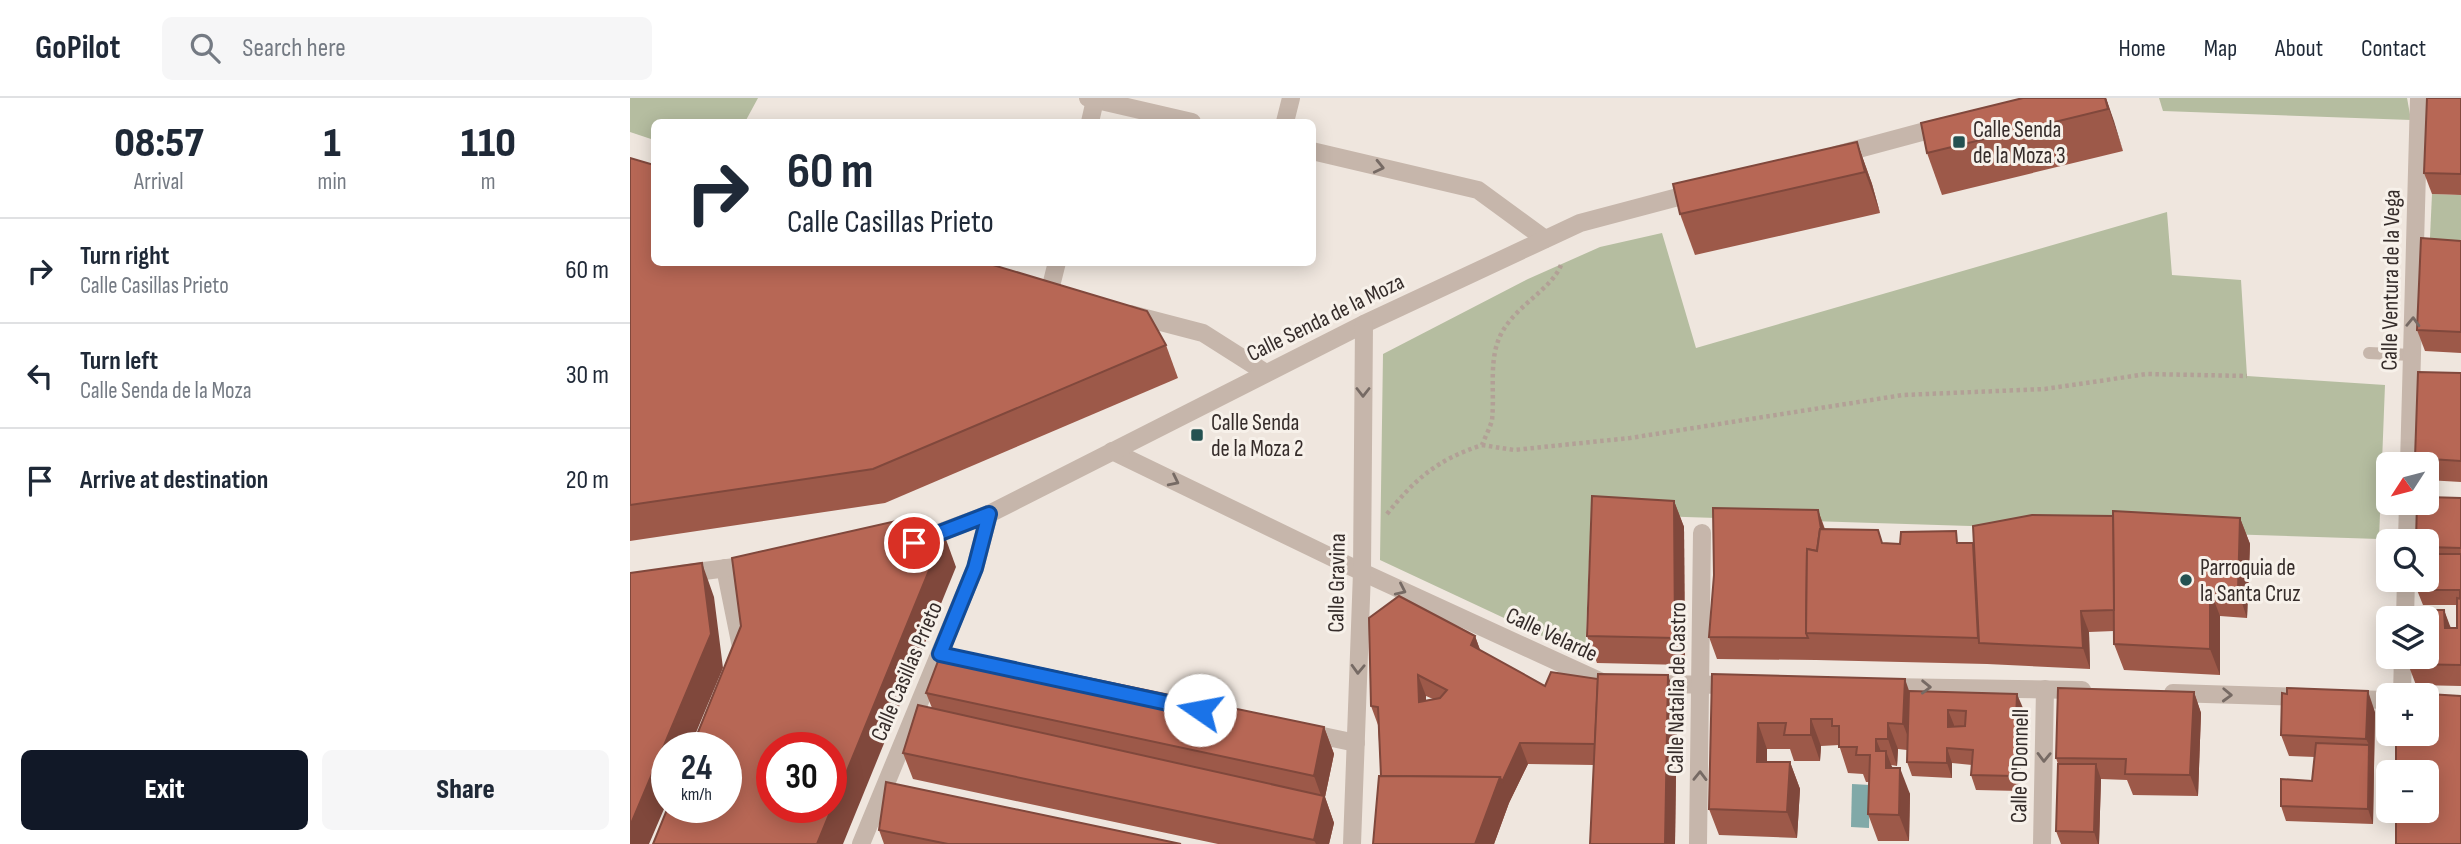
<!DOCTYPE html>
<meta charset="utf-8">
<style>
:root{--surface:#fff;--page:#f6f6f7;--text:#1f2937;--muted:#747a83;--line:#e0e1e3;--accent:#111827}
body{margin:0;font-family:"Sofia Sans Condensed",sans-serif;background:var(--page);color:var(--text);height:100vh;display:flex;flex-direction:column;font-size:26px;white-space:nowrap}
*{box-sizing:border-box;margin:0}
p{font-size:23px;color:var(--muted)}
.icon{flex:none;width:38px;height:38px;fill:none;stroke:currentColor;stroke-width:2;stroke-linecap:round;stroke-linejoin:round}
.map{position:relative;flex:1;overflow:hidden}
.sheet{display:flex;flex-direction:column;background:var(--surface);width:630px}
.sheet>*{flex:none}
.guide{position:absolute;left:21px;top:21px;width:665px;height:147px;border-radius:10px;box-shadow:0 4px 18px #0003;background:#fff;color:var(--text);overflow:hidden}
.needle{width:46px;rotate:234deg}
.fabs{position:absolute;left:1746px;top:354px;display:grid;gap:14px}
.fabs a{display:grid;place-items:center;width:63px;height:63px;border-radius:10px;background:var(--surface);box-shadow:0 4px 18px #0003;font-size:35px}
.speed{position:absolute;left:21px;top:634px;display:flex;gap:14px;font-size:35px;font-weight:700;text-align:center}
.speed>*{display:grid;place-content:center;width:91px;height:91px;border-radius:50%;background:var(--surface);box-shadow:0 4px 18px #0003;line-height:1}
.speed small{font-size:18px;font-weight:400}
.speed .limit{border:10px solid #d22;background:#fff;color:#111}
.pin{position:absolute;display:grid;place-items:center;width:60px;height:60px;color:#fff;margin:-30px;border:4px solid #fff;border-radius:50%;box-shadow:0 2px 7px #0007}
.me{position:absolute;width:77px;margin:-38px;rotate:282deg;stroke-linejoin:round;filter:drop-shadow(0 0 5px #0008)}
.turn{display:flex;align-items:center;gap:24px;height:147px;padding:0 21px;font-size:32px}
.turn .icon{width:91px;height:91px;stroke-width:2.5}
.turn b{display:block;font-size:49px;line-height:60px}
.eta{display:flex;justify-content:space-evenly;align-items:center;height:119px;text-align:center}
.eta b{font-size:42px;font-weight:800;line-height:49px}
.primary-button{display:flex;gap:14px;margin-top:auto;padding:14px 21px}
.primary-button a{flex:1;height:80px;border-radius:10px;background:var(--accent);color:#fff;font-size:28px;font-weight:800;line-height:80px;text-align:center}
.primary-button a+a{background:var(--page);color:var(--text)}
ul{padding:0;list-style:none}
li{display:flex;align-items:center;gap:21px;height:105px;padding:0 21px;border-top:2px solid var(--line)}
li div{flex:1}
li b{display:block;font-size:26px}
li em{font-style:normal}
header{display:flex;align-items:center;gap:42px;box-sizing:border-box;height:98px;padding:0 35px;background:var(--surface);border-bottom:2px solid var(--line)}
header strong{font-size:33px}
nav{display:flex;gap:38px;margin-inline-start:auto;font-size:24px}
.search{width:490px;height:63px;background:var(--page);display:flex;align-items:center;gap:18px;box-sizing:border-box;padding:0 24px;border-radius:10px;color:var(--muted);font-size:26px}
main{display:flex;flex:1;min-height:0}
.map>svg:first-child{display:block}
.green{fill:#b5bda0}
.water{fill:#81a9a8}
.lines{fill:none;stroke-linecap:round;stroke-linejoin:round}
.path{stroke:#b2a096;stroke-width:4.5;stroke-dasharray:3.5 3.5;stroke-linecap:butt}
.lane{stroke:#c6b6ab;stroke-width:12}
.street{stroke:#c6b6ab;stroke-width:18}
.wall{fill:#9d5949;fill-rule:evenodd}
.shaded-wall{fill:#80483c}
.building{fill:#b76755;stroke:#80483c;stroke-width:2;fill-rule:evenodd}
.oneway{stroke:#766a64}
.route-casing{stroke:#114b97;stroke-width:18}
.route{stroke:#1a73e8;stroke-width:12}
.poi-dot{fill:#245151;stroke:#f7f1ea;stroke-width:2.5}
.labels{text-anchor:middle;stroke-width:6;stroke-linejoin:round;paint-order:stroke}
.poi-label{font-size:23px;fill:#352c2a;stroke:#f7f1ea;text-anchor:start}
.street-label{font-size:23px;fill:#352c2a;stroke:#f7f1ea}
</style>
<header>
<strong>GoPilot</strong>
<div class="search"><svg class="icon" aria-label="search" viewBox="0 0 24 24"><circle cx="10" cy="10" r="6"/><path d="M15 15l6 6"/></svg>Search here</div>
<nav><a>Home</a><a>Map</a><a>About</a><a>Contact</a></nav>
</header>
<main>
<section class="sheet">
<div class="eta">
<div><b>08:57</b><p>Arrival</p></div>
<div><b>1</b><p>min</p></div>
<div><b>110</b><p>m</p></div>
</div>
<ul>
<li><svg class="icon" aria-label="right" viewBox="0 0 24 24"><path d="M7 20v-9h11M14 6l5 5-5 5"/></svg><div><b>Turn right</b><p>Calle Casillas Prieto</p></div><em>60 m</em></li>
<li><svg class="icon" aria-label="left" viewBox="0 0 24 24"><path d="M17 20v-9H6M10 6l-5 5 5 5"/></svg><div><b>Turn left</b><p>Calle Senda de la Moza</p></div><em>30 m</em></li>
<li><svg class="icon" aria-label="arrive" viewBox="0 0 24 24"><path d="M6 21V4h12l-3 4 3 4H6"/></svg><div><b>Arrive at destination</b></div><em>20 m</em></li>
</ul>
<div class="primary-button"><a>Exit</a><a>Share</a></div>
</section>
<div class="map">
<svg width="1831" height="746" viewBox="0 0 1831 746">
<rect width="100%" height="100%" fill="#efe6de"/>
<g class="green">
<path d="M0,0H128L115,24H24V42L0,34Z"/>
<path d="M1529,0H1777L1781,22L1533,13Z"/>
<path d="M1802,96L1831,97V163L1799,161Z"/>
<path d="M1537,114L1542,177L1611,182L1617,278L1755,287L1749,441L961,416L955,558L750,462L753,256L898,181L970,149L1032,135L1066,250Z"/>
</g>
<path class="water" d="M1222,686L1240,687L1239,730L1221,729Z"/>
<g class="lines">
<g class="path">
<path d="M852,347L884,352L1000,340L1273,297L1415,291L1517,276L1617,278"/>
<path d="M757,416C786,380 807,362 852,347C855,339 860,330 862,322C865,294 858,262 871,236C886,207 922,191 931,167"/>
</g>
<path class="lane" d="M1739,255L1782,257"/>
<g class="street">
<path d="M458,0L562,24"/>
<path d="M460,24L465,2"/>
<path d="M655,24L661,0"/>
<path d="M682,53L848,92L915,141"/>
<path d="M1206,57L1314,28"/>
<path d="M419,196L427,164"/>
<path d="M500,216L573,235L636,275"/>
<path d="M482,353L732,474L976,586"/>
<path d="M1779,366L1789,0"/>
<path d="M290,442L359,416L734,226L950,125L1067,94"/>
<path d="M1777,443L1778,404"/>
<path d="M95,470L113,559"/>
<path d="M51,476L128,466"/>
<path d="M1775,520L1776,481"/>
<path d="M1018,586L1105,587"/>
<path d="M1256,589L1452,592"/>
<path d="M1543,595L1676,599"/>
<path d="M1772,597L1773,558"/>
<path d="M1718,601L1759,602"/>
<path d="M674,634L726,645"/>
<path d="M231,746L345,470L359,416"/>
<path d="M722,746L732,474L734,226"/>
<path d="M1068,746L1072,435"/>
<path d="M1412,746L1415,591"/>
</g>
</g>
<g class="wall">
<path d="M1393,0H1476L1493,53L1312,97L1297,55Z"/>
<path d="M1831,0V97L1802,96L1794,75Z"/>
<path d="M1227,44L1242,86L1250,115L1065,157L1050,116Z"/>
<path d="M0,60L536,247L548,280L255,405L0,443Z"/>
<path d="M1831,143V255L1795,253L1787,232Z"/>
<path d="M1831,275V384L1797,382V366H1787L1785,360Z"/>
<path d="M1831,400V588L1786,587L1778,566L1814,512L1820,530H1827V507H1793L1787,492L1797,481V443Z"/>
<path d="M1044,403L1054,429L1055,567L967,565L957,538Z"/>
<path d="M1188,412L1195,431L1252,445L1270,446L1343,445L1344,450L1610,420L1620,446L1617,520L1590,518V577L1494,572L1484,546V533L1459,534L1460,571L1357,566L1186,562L1087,561L1079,539Z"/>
<path d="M845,538L850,552L915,588L1047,603L1045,746H960L964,667L898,666L879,705L864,746H743L751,678L748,627L741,608ZM796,598L803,601L796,603Z"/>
<path d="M1082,576L1279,593L1393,610L1390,693L1346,692L1341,677L1342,667L1322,665V680L1282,678L1277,664V652L1268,651L1267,668L1261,667L1280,696L1279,743H1248L1238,716L1239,684H1236L1233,676L1218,675L1209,647L1191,648L1190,663H1164L1160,651H1137V664H1160L1170,691L1167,740L1089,737L1079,711Z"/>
<path d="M1564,594L1571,615L1568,698L1503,697L1497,682L1471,681L1469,746H1431L1426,733L1428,666L1426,660Z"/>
<path d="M296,595L694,629L704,656L695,699L704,725L699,746H588L283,681L273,655L302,610Z"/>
<path d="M1745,614L1743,726L1656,723L1651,708L1682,683L1685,659L1659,658L1651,637Z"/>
<path d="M249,732L551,746H254Z"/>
</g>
<g class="shaded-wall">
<path d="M1475,0H1476L1484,23L1493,53Z"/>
<path d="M1227,44L1242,86L1250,115L1235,74Z"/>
<path d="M1044,403L1054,429L1055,567L1045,540Z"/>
<path d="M1188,412L1195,433L1196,479Z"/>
<path d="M1610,420L1620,446L1617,520L1608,493Z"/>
<path d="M314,436L326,469L213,746H187Z"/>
<path d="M1343,445L1352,471L1349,545L1348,540Z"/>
<path d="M72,465L84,499L93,570L60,649H37V704L19,746H0V728Z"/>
<path d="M1580,492L1590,518V577L1580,551Z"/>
<path d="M1814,512L1822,533L1815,530Z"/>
<path d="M1451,513L1459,534L1460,571L1453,550Z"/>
<path d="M845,538L853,560L841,547Z"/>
<path d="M788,577L796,598V625L789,604Z"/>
<path d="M1038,577L1047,603L1045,746H1035Z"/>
<path d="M1275,581L1284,607L1283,652L1273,626Z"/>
<path d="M1738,593L1745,614L1743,726L1738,711L1739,647L1736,641Z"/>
<path d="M1564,594L1571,615L1568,698L1560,677Z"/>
<path d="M1387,596L1393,610L1390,693L1384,678Z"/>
<path d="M1318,612L1324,627L1323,644L1318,629Z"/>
<path d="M1181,621L1191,648L1190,663L1181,637Z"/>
<path d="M1128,625L1137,651V690L1127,664Z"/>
<path d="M1258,625L1268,651L1267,668L1258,641Z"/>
<path d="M694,629L704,656L695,699L704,725L699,746H686L684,742L693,703L684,678Z"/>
<path d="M1246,641L1256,666V653L1266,680L1265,696L1246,653Z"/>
<path d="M890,645L898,666L879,705L864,746H845L870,679Z"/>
<path d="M1317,650L1322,665V680L1317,665Z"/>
<path d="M1160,664L1170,691L1167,740L1157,714Z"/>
<path d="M1466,666L1471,681L1469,746H1468L1464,734Z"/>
<path d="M1270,670L1280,696L1279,743L1269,717Z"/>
</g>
<g class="building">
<path d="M1393,0H1475L1478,11L1297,55L1291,25Z"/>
<path d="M1797,0H1831V76L1794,75Z"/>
<path d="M1227,44L1235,74L1050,116L1043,86Z"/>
<path d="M0,60L24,67V164H353L517,213L536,247L243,371L0,407Z"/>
<path d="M1791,140L1831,143V234L1787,232Z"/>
<path d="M1788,274L1831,275V363L1785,360Z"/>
<path d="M962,398L1044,403L1045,540L957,538Z"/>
<path d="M1797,399L1831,400V450L1797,449V443H1786L1787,404H1797Z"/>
<path d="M1083,410L1188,412L1191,431H1190L1187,453L1177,451L1176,535L1178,540L1079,539L1084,477Z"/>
<path d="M1483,413L1610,420L1608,493L1580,492V551L1484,546Z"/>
<path d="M1402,417L1483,418L1484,512L1451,513L1453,550L1349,545L1343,428Z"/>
<path d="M275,421L314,436L187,746H23L38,709H96V649H62L111,528L102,460ZM142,649H201V709H142Z"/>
<path d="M1190,431L1248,432L1252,445L1270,446L1271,434L1326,433L1327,445H1343L1348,540L1176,535L1177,451L1187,453Z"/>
<path d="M1797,456H1831V501H1830V492H1787L1788,481H1797Z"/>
<path d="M72,465L81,536L0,728V475Z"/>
<path d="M769,498L845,538L841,547L915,588L921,574L968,581L965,646L890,645L872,684L870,679L751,678L748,609L741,608L739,520ZM788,577L817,592L810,600L789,604Z"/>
<path d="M1827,500L1831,501V567L1778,566V558H1797V520H1777V512H1814L1815,530H1827Z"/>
<path d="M313,550L694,629L684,678L296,595Z"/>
<path d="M968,576L1038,577L1035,746H960Z"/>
<path d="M1082,576L1275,581L1273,626L1258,625V641H1246V653H1256V670H1270L1269,717L1238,716L1240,657H1226L1227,649H1209V628H1202V621H1181V637H1154L1156,625H1128L1127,664H1160L1157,714L1079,711Z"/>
<path d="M1428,590L1564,594L1560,677L1495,676L1496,661L1426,660Z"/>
<path d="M1657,590L1738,593L1736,641L1651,637L1652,595L1657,596Z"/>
<path d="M1279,593L1387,596L1384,678L1341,677L1343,652L1317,650V665L1277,664ZM1318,612L1336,613L1335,628L1318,629Z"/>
<path d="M1766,594L1831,598V746H1766V712H1797V674H1766V635H1797V597H1766Z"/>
<path d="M288,607L694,698L684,742L273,655Z"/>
<path d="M1686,645L1739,647L1738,711L1651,708V681L1682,683Z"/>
<path d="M1428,666H1466L1464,734L1426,733Z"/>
<path d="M749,678L870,679L845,746H743Z"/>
<path d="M256,684L551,746H318L249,732Z"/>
</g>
<defs><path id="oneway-chevron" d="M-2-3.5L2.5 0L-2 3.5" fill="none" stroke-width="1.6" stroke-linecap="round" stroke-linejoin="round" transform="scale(1.75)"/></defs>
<g class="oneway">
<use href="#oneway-chevron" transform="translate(749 69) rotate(13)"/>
<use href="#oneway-chevron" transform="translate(1783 224) rotate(-88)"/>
<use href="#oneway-chevron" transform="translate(733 294) rotate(90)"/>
<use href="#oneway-chevron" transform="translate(544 383) rotate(26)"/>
<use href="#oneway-chevron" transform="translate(771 492) rotate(25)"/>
<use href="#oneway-chevron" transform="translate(728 571) rotate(92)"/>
<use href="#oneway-chevron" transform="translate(1296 589) rotate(1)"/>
<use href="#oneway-chevron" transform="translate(1597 597) rotate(2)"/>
<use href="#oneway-chevron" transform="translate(1414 659) rotate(91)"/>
<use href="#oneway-chevron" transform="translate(1070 678) rotate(-89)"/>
</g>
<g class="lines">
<g class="route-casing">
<path id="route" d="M284,445L359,416L345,470L310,556L570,612"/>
</g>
<use href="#route" class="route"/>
</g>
<g class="poi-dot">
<rect x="1322" y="37" width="14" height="14" rx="3.5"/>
<rect x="560" y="330" width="14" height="14" rx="3.5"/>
<circle cx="1556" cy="482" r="7"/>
</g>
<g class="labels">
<g class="poi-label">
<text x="1343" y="39">Calle Senda<tspan x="1343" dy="26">de la Moza 3</tspan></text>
<text x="581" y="332">Calle Senda<tspan x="581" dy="26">de la Moza 2</tspan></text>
<text x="1570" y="477">Parroquia de<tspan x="1570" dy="26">la Santa Cruz</tspan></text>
</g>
<g class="street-label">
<text transform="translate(1760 182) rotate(-89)" y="8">Calle Ventura de la Vega</text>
<text transform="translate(695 219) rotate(-26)" y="8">Calle Senda de la Moza</text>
<text transform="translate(706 485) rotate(-89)" y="8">Calle Gravina</text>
<text transform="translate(922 536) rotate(25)" y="8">Calle Velarde</text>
<text transform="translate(276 573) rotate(-67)" y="8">Calle Casillas Prieto</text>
<text transform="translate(1046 590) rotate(-89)" y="8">Calle Natalia de Castro</text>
<text transform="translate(1389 668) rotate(-89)" y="8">Calle O'Donnell</text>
</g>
</g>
</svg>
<div class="fabs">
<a><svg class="needle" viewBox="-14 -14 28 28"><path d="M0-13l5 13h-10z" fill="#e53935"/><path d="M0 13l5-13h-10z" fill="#747a83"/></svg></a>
<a><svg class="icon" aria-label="search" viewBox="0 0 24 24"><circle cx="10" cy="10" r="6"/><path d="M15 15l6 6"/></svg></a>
<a><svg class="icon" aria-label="layers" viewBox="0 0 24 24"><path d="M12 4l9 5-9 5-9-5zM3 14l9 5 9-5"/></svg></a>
<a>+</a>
<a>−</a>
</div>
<div class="speed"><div>24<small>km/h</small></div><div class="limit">30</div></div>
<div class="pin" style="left:284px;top:445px;background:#d93025"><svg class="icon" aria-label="arrive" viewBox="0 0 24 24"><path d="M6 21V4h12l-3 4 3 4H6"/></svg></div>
<svg class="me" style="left:570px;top:612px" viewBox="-20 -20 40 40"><circle r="19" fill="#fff"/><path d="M0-13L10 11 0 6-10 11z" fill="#1a73e8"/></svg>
<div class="guide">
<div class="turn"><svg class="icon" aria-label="right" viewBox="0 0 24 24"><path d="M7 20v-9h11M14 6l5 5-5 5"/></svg><div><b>60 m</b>Calle Casillas Prieto</div></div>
</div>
</div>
</main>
